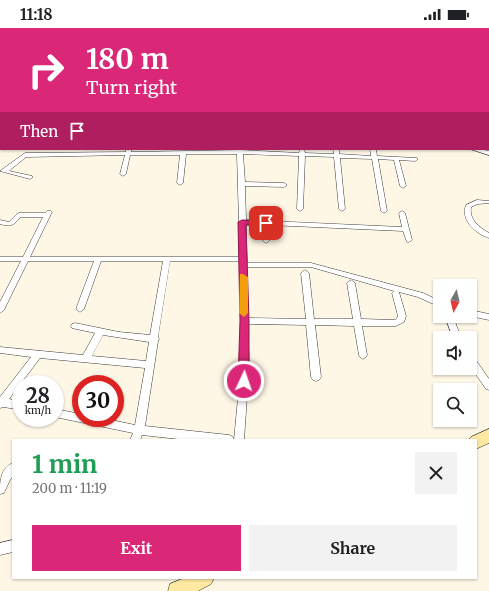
<!DOCTYPE html>
<meta charset="utf-8">
<style>
:root{--surface:#fff;--page:#f2f2f2;--text:#202124;--muted:#757577;--accent:#db2777}
body{margin:0;font-family:Merriweather,serif;background:var(--page);color:var(--text);height:100vh;display:flex;flex-direction:column;font-size:15px;white-space:nowrap}
*{box-sizing:border-box;margin:0}
p{font-size:13px;color:var(--muted)}
.icon{flex:none;width:22px;height:22px;fill:none;stroke:currentColor;stroke-width:2;stroke-linecap:round;stroke-linejoin:round}
.map{position:relative;flex:1;overflow:hidden}
.details{position:absolute;left:12px;top:411px;width:465px;height:140px;display:flex;flex-direction:column;background:var(--surface);border-radius:0px;box-shadow:0 1px 3px #0004}
.details>*{flex:none}
.guide{position:absolute;left:0px;top:0px;width:489px;height:122px;box-shadow:0 1px 3px #0004;background:#db2777;color:#fff;overflow:hidden}
.needle{width:26px;rotate:188deg}
.fabs{position:absolute;left:433px;top:251px;display:grid;gap:8px}
.fabs a{display:grid;place-items:center;width:44px;height:44px;border-radius:0px;background:var(--surface);box-shadow:0 1px 3px #0004;font-size:20px}
.speed{position:absolute;left:12px;top:347px;display:flex;gap:8px;font-size:20px;font-weight:700;text-align:center}
.speed>*{display:grid;place-content:center;width:52px;height:52px;border-radius:50%;background:var(--surface);box-shadow:0 1px 3px #0004;line-height:1}
.speed small{font-size:10px;font-weight:400}
.speed .limit{border:6px solid #d22;background:#fff;color:#111}
.pin{position:absolute;display:grid;place-items:center;width:34px;height:34px;color:#fff;margin:-17px;border-radius:8px;box-shadow:0 2px 6px #0006}
.me{position:absolute;width:44px;margin:-22px;rotate:3deg;stroke-linejoin:round;filter:drop-shadow(0 0 3px #0008)}
.turn{display:flex;align-items:center;gap:14px;height:84px;padding:0 20px;font-size:18px}
.turn .icon{width:52px;height:52px;stroke-width:2.5}
.turn b{display:block;font-size:28px;line-height:34px}
.then{display:flex;align-items:center;height:38px;padding:0 20px;background:#0003;gap:8px;font-size:15px}
.round{display:grid;place-items:center;flex:none;width:42px;height:42px;border-radius:0px;background:var(--page)}
.head{display:flex;align-items:center;justify-content:space-between;height:68px;padding:0 20px}
h1{font-size:24px;font-weight:700;line-height:30px;color:#1e9e55}
.primary-button{display:flex;gap:8px;margin-top:auto;padding:8px 20px}
.primary-button a{flex:1;height:46px;border-radius:0px;background:var(--accent);color:#fff;font-size:16px;font-weight:700;line-height:46px;text-align:center}
.primary-button a+a{background:var(--page);color:var(--text)}
.status{display:flex;justify-content:space-between;align-items:center;height:28px;padding:0 20px;background:var(--surface);direction:ltr}
.status svg{height:11px;fill:currentColor}
.map>svg:first-child{display:block}
.lines{fill:none;stroke-linecap:round;stroke-linejoin:round}
.street-casing{stroke:#3c3c3c;stroke-width:1}
.secondary-casing{stroke:#2b2b2b;stroke-width:1}
.street{fill:#fff;fill-rule:evenodd}
.secondary{fill:#fee9a2;fill-rule:evenodd}
.route{fill:#db2777;stroke:#8e194d}
.slow{fill:#f59e0b}
</style>
<div class="status"><b>11:18</b><svg viewBox="0 0 49 12"><path d="M0 12V9h3v3zM5 12V6h3v6zM10 12V3h3v9zM15 12V0h3v12zM26 1h20v11H26zM47 4h2v5h-2z"/></svg></div>
<div class="map">
<svg width="489" height="563" viewBox="0 0 489 563">
<rect width="100%" height="100%" fill="#fff7e6"/>
<g class="lines">
<g class="street-casing">
<g id="street">
<path d="M99,0H103L98,1Z"/>
<path d="M122,0H126L121,1Z"/>
<path d="M143,0H147L142,1Z"/>
<path d="M164,0H168L163,1Z"/>
<path d="M185,0H189L184,1Z"/>
<path d="M206,0H210L205,1Z"/>
<path d="M227,0H231L226,1Z"/>
<path d="M249,0H253L248,1Z"/>
<path d="M272,0H284L286,1H274Z"/>
<path d="M291,0H295L290,1Z"/>
<rect x="300" y="0" width="4" height="1"/>
<rect x="416" y="0" width="4" height="1"/>
<path d="M438,0H442L443,1H439Z"/>
<rect x="465" y="0" width="4" height="1"/>
<rect x="488" y="22" width="1" height="2"/>
<rect x="488" y="31" width="1" height="3"/>
<rect x="488" y="41" width="1" height="2"/>
<rect x="0" y="52" width="1" height="2"/>
<rect x="0" y="59" width="1" height="3"/>
<rect x="0" y="116" width="1" height="4"/>
<path d="M126,121H132L131,124L240,122L299,125L300,121H304L305,125L334,126L333,121H339V126L371,128L370,121H376L377,128L417,130L418,131L415,133L399,132L406,158L403,160L400,158L394,132L378,131L387,183L384,185L381,183L372,131L340,130L345,181L342,183L339,181L334,129L305,128L303,181L300,183L297,181L299,128L243,126L245,154L284,155L287,157L284,159L245,158L246,192L402,199L399,185L402,183L405,185L412,212L409,214H407L403,203L269,197V213L266,215L263,213V197L246,196L247,235H311L423,265L440,273V279L418,269L399,264L406,288L404,294L396,298H362L367,327L366,329L363,331L360,329L359,327L354,298L315,297L321,349L319,352L316,353L313,352L311,349L306,297L248,296L249,339L244,412H187L142,407L140,412H130L133,405L55,389V381L81,386V390H102L135,397L145,340L40,330L9,371L21,374V382L4,379L0,380V369L31,329L0,325V319L83,327L95,305L72,300L71,298L72,296L75,295L119,304L150,307L163,233H101L84,281L80,284L76,281L94,233H28L4,282L0,285V274L21,233H0V229H23L43,189H21C12,198 12,199 0,196V192L9,194L17,186L19,185H45L47,183H51L52,184L30,229H240L237,126H186L183,155L180,157L177,155L180,127H130L126,146L123,148L120,146L125,127L26,129L9,143L32,148L33,149L30,151L0,143L25,125L126,124ZM170,233H240L241,339L234,412L233,409L229,407L145,398L158,313L159,311L158,309ZM247,239H311L394,263L392,265L398,288L397,290L395,292L361,291L355,255L351,252L347,255L353,291H314L309,245L305,242L301,245L306,291L248,290ZM103,307L149,314L146,333L92,328Z"/>
<path d="M470,121H480L489,123V127Z"/>
<path d="M477,172L489,173V175L478,176L471,179C469,192 479,199 489,205V210C476,206 460,192 466,177Z"/>
<path d="M470,282L489,286V292L470,288Z"/>
<path d="M445,288H453L461,310H453Z"/>
<path d="M470,327L473,328L489,351V362L486,361L470,338Z"/>
<path d="M13,435V448L10,452L4,465L0,466C0,454 0,440 13,435Z"/>
<path d="M13,512V524L0,527V515Z"/>
</g>
</g>
<g class="secondary-casing">
<g id="secondary">
<path d="M30,0H36L29,1Z"/>
<path d="M0,23H1L0,28Z"/>
<path d="M489,401V415L476,421V412H469L471,409Z"/>
<path d="M184,550H214L211,556L198,563H168L170,556Z"/>
</g>
</g>
<use href="#street" class="street"/>
<use href="#secondary" class="secondary"/>
</g>
<path class="route" d="M242,192L266,193L270,195L266,198L246,197L249,293V353L247,356L244,358L240,356L238,353L240,293L238,194Z"/>
<path class="slow" d="M240,246H243L248,249V285L244,289L239,285Z"/>
</svg>
<div class="fabs">
<a><svg class="needle" viewBox="-14 -14 28 28"><path d="M0-13l5 13h-10z" fill="#e53935"/><path d="M0 13l5-13h-10z" fill="#757577"/></svg></a>
<a><svg class="icon" aria-label="sound" viewBox="0 0 24 24"><path d="M4 9h4l5-4v14l-5-4H4zM17 9q2 3 0 6"/></svg></a>
<a><svg class="icon" aria-label="search" viewBox="0 0 24 24"><circle cx="10" cy="10" r="6"/><path d="M15 15l6 6"/></svg></a>
</div>
<div class="speed"><div>28<small>km/h</small></div><div class="limit">30</div></div>
<div class="pin" style="left:266px;top:195px;background:#d93025"><svg class="icon" aria-label="arrive" viewBox="0 0 24 24"><path d="M6 21V4h12l-3 4 3 4H6"/></svg></div>
<svg class="me" style="left:244px;top:353px" viewBox="-20 -20 40 40"><circle r="17" fill="#db2777" stroke="#fff" stroke-width="3"/><path d="M0-11L8 9 0 5-8 9z" fill="#fff"/></svg>
<div class="guide">
<div class="turn"><svg class="icon" aria-label="right" viewBox="0 0 24 24"><path d="M7 20v-9h11M14 6l5 5-5 5"/></svg><div><b>180 m</b>Turn right</div></div>
<div class="then">Then<svg class="icon" aria-label="arrive" viewBox="0 0 24 24"><path d="M6 21V4h12l-3 4 3 4H6"/></svg></div>
</div>
<section class="details">
<div class="head"><div><h1>1 min</h1><p>200 m · 11:19</p></div><a class="round"><svg class="icon" aria-label="close" viewBox="0 0 24 24"><path d="M6 6l12 12M18 6L6 18"/></svg></a></div>
<div class="primary-button"><a>Exit</a><a>Share</a></div>
</section>
</div>
